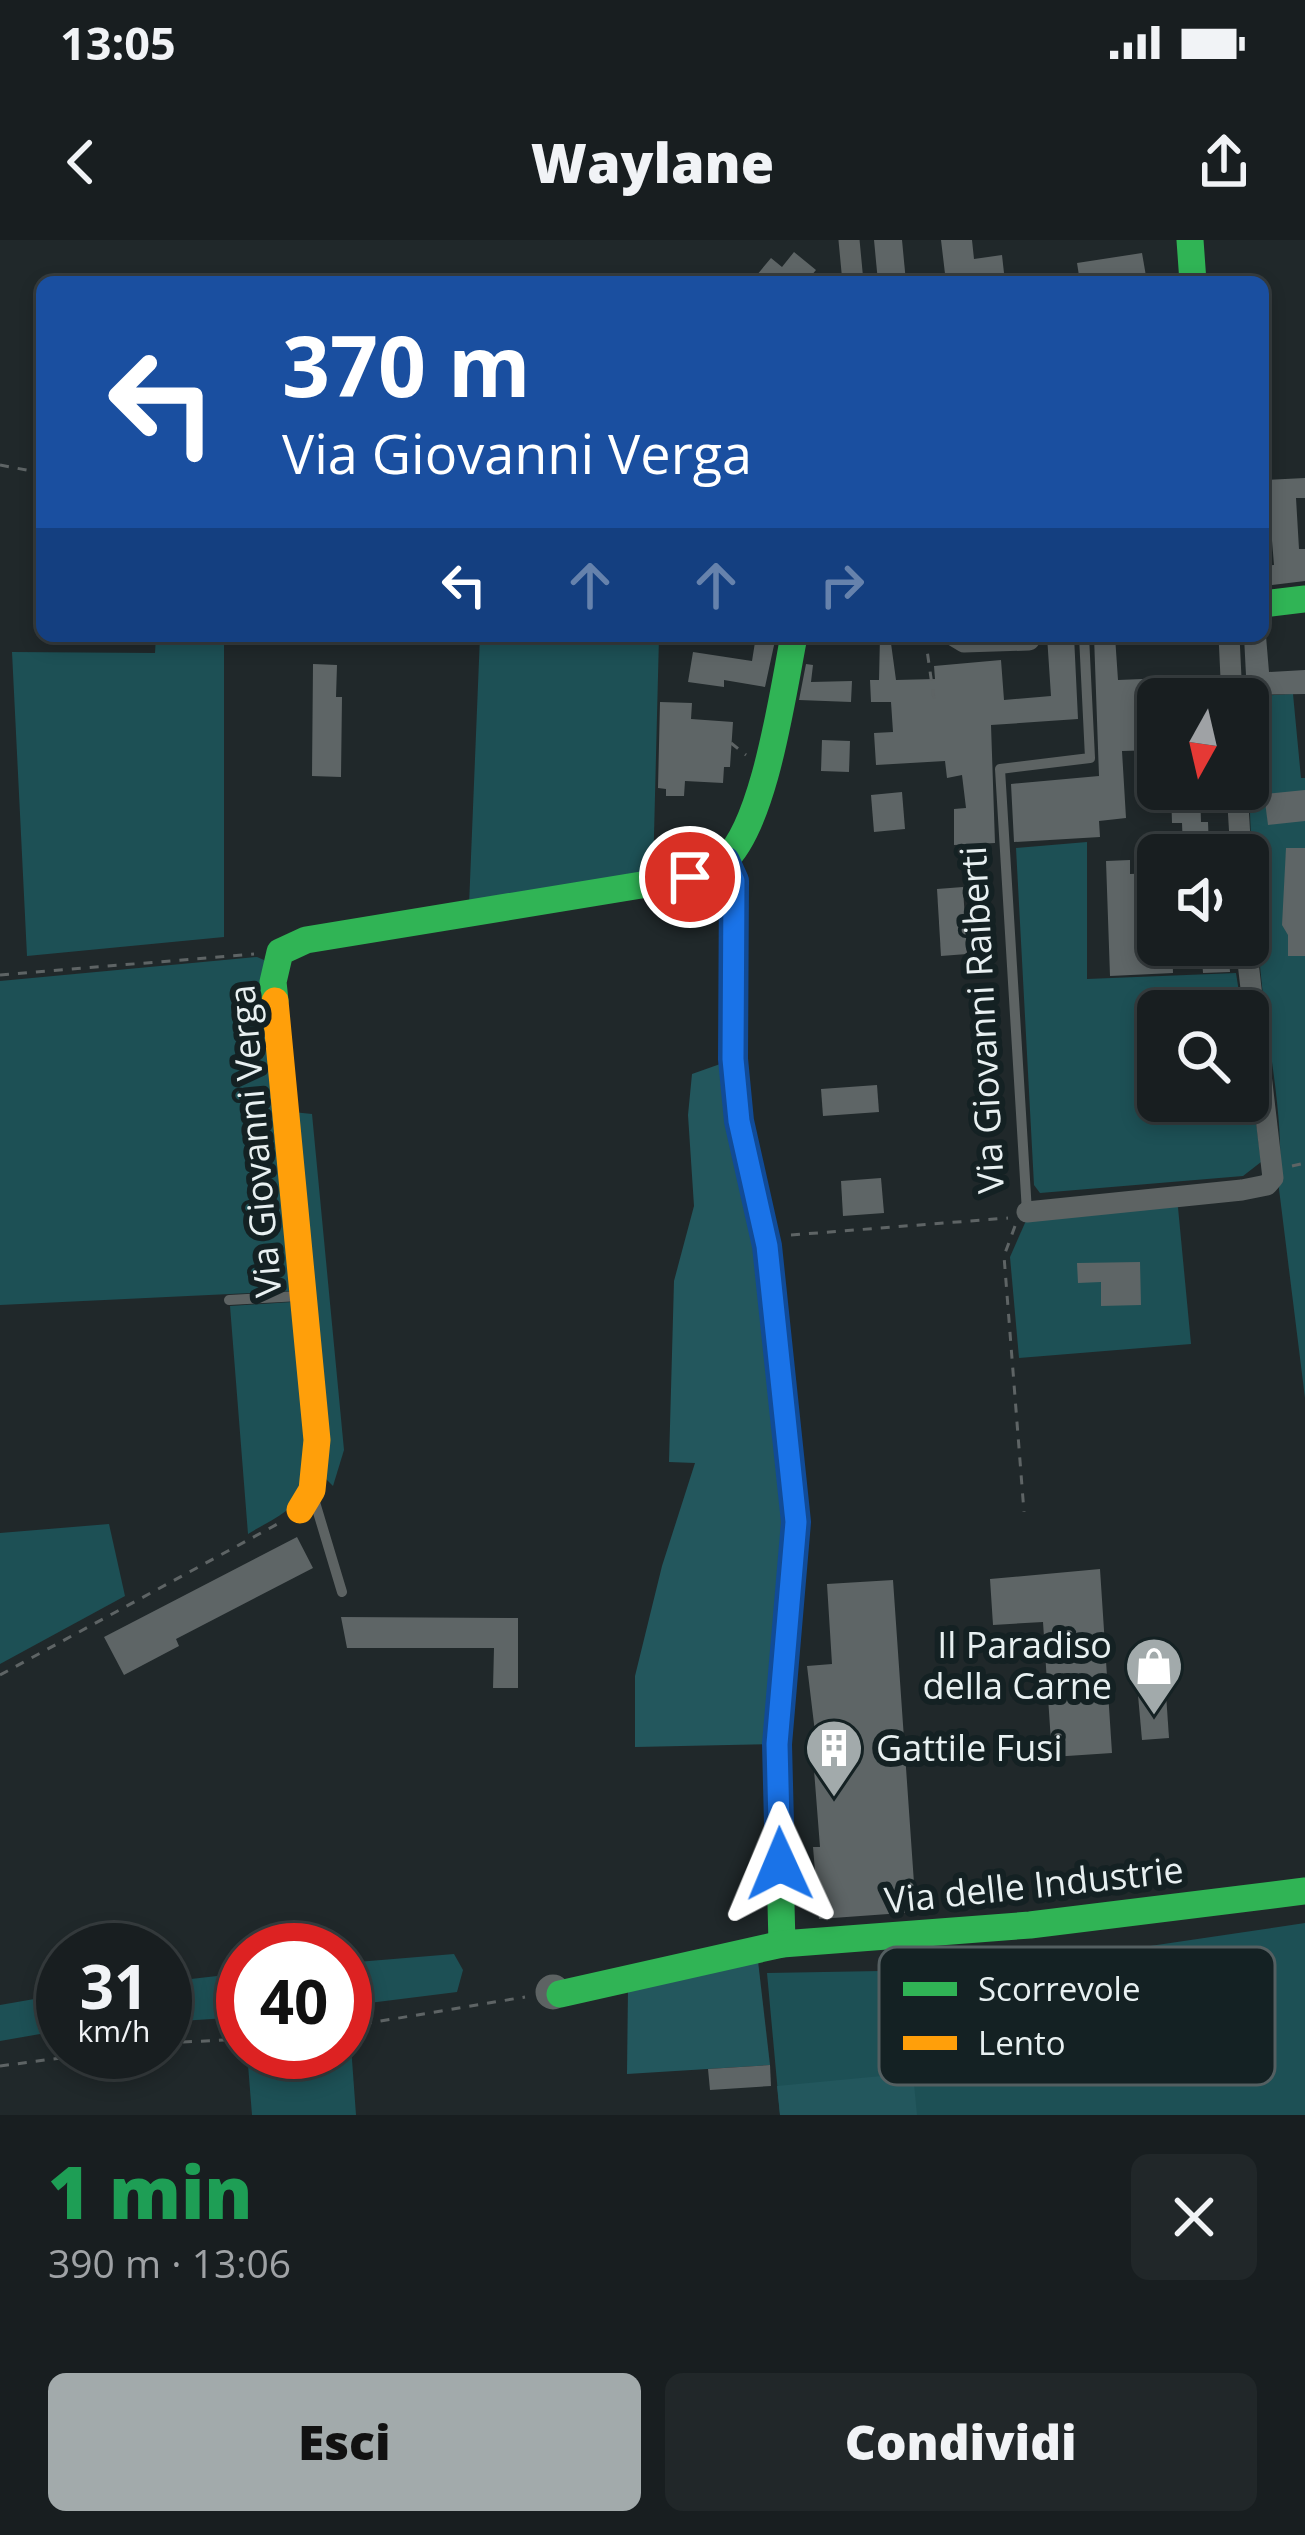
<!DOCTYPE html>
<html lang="it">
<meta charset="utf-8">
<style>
:root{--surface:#181e20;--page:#212729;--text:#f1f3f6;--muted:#9fa2a5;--line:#363c3e;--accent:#a2aaab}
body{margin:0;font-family:"Open Sans",sans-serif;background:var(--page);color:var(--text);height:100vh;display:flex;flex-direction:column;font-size:45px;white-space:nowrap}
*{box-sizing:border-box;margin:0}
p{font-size:39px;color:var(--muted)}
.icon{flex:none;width:66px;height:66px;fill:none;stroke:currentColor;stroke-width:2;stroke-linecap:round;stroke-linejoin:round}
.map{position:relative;height:1875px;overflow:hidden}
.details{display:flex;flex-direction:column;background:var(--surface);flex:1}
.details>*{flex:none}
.banner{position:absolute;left:36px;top:36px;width:1233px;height:366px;border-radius:18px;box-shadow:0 6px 18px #0003,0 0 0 3px var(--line);background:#1a4fa0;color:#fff;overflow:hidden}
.needle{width:78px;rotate:188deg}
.controls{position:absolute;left:1137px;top:438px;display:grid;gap:24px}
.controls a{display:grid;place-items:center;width:132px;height:132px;border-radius:18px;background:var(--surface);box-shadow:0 6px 18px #0003,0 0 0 3px var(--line);font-size:60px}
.speed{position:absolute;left:36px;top:1683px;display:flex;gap:24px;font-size:60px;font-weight:700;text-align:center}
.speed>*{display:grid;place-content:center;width:156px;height:156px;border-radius:50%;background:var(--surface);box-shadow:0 6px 18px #0003,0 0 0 3px var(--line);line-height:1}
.speed small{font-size:30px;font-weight:400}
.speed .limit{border:18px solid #d22;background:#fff;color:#111}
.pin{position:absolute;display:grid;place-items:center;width:102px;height:102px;color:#fff;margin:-51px;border:6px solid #fff;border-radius:50%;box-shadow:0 3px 12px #0007}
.me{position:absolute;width:132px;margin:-66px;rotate:359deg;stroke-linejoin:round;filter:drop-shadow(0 0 9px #0008)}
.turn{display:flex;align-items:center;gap:42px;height:252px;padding:0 48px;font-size:54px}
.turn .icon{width:156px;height:156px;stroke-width:2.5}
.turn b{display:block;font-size:84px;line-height:102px}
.lanes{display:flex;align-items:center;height:114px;padding:0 48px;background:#0003;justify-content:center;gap:60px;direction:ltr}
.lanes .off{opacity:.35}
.round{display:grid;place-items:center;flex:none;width:126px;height:126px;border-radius:18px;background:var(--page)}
.overview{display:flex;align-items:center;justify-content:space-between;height:204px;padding:0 48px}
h1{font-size:72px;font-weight:800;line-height:90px;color:#1e9e55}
.action{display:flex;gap:24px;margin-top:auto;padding:24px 48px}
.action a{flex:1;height:138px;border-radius:18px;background:var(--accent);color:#111;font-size:48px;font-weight:800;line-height:138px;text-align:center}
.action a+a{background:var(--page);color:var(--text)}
.status{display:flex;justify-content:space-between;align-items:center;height:84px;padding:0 60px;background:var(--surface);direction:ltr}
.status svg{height:33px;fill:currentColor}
header{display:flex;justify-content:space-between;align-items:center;height:156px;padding:0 48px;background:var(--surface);font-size:54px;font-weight:800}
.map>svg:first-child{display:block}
.green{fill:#1d5055}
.forest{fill:#23575d}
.building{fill:#5e6566}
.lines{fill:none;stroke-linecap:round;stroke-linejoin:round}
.path{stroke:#5e6465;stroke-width:3;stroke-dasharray:9 9;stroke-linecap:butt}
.lane{stroke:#5d6363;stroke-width:10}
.street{stroke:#5d6363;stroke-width:21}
.fast{stroke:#30b455;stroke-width:27}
.slow{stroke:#ff9f0a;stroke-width:27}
.route-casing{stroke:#114b97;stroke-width:30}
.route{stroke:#1a73e8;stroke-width:21}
.labels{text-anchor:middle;stroke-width:12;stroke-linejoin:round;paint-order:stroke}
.street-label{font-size:36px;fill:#e8f0f1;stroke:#142123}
.poi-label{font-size:36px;fill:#e8f0f1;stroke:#142123;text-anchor:end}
.key{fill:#142123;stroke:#545f61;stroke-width:3}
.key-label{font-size:33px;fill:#e8f0f1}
</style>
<div class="status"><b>13:05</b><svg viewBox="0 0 49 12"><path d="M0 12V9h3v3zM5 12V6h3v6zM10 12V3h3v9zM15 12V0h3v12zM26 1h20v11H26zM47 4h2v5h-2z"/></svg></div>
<header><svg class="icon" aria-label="back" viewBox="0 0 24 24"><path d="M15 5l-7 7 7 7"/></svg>Waylane<svg class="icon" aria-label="share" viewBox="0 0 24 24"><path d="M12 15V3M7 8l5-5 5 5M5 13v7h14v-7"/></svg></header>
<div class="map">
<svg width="1305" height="1875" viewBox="0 0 1305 1875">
<rect width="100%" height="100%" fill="#20282a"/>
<g class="green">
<path d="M156,396H224V697L27,716L12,412L155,413Z"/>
<path d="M480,396H659L653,635L469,666Z"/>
<path d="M1293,454L1301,538H1305V1158L1279,949C1285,882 1269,813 1262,746C1252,649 1248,555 1248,459L1239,457Z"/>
<path d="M1087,602V739L1236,733L1242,771H1158V861H1248V817L1261,922L1243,936L1040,953L1034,945L1016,608Z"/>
<path d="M257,717L264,720L292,1051L0,1065V741Z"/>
<path d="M293,872L312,874L344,1210L333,1246L325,1238Z"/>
<path d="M1177,957L1191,1104L1019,1118L1010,1017L1032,967Z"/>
<path d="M292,1062C296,1102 320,1236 295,1263C283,1276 262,1285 248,1294L230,1066Z"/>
<path d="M109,1284L125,1356L0,1424V1293Z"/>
<path d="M1305,1683V1875H780L767,1733L994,1729Z"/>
<path d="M454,1714L463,1730L457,1752L345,1766V1723Z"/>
<path d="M243,1733V1777L165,1782V1742Z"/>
<path d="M63,1754V1790L0,1801V1765Z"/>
<path d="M350,1792L356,1875H252L247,1812H345V1793Z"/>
</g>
<g class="forest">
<path d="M723,823L759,1004L789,1288L772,1504L635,1507V1436L662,1326L695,1223L669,1222L674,1041L694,966L688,875L692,834Z"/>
<path d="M758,1721L770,1825L627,1834L628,1749Z"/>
<path d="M913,1833L917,1875H780L777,1846Z"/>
</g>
<g class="building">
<path d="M874,0H902L906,42H878Z"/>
<path d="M941,0H972L974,19L1002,15L1005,42H946Z"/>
<path d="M794,12L816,30L806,42H751L771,18L782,27Z"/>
<path d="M1142,13L1147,42H1080L1077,23Z"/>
<path d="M1305,238V258H1296L1299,309H1305V341L1263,346V326L1274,325L1270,276H1263V240Z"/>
<path d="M756,396H776L765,447L724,440V447L688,442L693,412L752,421Z"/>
<path d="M880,396H890L896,440L935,439L934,426L1001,420L1004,460L1051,456L1047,396H1074L1078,479L991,485L995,603L954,605V569L966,568L962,535L947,538L945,521L876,525L874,493L893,492L891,462H871L870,440H879Z"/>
<path d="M1094,396H1115L1118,440L1216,436L1217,459H1158V510L1122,511L1126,578L1099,581L1100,597L1014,602L1011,544L1099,536Z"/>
<path d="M1244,396H1266L1269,432L1305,430V454L1247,455Z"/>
<path d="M313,424L337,425L336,457H342L341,537L312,536Z"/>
<path d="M806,424L813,425L811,442L852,441L851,462L799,460Z"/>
<path d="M660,462L692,463L691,479L733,482L730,527H724L723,543L685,541L684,556H666V549L658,548Z"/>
<path d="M822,500L850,501L849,532L821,531Z"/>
<path d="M1171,549H1200L1201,582H1208L1209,609L1183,610L1182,583H1172Z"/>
<path d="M1305,550V581L1268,585L1264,554Z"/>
<path d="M902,552L905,589L874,592L871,555Z"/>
<path d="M1286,608H1305V716H1288V695L1282,685Z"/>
<path d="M1130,620V634L1158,633V705H1172L1173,733L1110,736L1106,621Z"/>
<path d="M963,647L967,714L941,716L937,649Z"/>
<path d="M1201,705H1228L1230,732L1203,733Z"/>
<path d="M877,845L879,872L823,876L821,849Z"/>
<path d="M881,938L884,973L843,976L841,941Z"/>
<path d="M1140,1022L1141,1065L1101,1066V1042L1078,1043L1077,1023Z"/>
<path d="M297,1297L313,1328L176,1399L179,1406L124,1435L104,1397Z"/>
<path d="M1100,1329L1112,1513L1052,1517L1043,1382L993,1385L990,1339Z"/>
<path d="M893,1340L916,1672L819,1679L813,1607H820L813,1517H818L807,1426L832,1424L827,1344Z"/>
<path d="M341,1377L518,1378V1448H493L494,1408H347Z"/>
<path d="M1166,1454L1169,1498L1142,1500L1138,1455Z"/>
<path d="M770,1825L771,1846L710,1850L708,1829Z"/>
</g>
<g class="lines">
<g class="path">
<path d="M0,225L42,233"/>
<path d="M925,396L935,466"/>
<path d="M731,503L746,515"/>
<path d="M0,735L254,714"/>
<path d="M1292,926L1305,923"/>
<path d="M1015,986L1004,1016L1024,1272"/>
<path d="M791,995L1008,978"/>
<path d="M0,1435L283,1281"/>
<path d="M345,1787L525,1757"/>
<path d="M165,1803L243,1799"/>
<path d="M0,1826L106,1812"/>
</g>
<g class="lane">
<path d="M1027,972L1000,529L1090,518L1084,396"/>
<path d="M229,1060L300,1056"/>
<path d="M314,1259L342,1352"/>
</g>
<g class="street">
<path d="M849,0L853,42"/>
<path d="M954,396L964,402L1029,400L1032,396"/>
<path d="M1229,396L1232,459"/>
<path d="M1237,549L1241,615"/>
<path d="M1027,972L1242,950L1267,945L1273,938L1246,705"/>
<circle cx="553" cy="1752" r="7"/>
</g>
<g class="fast">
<path d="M1190,0L1193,42"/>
<path d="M1263,364L1305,359"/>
<path d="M725,621L734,641L733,819L739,881L767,1006L796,1282L777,1504L782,1704"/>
<path d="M275,761L273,742L280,712L306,700L690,637C701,633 715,630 724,621C765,584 783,451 794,396"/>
<path d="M560,1754L782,1704L1030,1685L1305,1651"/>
</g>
<path class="slow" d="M275,761L317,1200L312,1250L300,1270"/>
</g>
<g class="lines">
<g class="route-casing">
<path id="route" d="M690,637L725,621L734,641L733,819L739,881L767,1006L796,1282L777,1504L780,1624"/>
</g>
<use href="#route" class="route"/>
</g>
<defs>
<g id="shop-pin" transform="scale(3)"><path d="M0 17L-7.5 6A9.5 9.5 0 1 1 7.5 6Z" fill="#a2aaab" stroke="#142123"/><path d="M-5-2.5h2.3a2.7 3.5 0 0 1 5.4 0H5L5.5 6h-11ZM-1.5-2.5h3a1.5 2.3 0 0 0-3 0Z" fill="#fff"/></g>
<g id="building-pin" transform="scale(3)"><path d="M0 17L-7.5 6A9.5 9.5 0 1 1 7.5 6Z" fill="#a2aaab" stroke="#142123"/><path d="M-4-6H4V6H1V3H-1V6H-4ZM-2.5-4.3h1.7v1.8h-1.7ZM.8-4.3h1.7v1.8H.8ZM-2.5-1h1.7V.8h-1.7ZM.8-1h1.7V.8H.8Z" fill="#fff"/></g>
</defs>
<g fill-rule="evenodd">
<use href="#shop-pin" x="1154" y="1426"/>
<use href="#building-pin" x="834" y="1508"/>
</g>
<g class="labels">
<g class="street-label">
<text transform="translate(982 780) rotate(-93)" y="13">Via Giovanni Raiberti</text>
<text transform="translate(255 901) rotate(-95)" y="13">Via Giovanni Verga</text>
<text transform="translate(1034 1645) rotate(-6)" y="13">Via delle Industrie</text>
</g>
<g class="poi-label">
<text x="1112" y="1418">Il Paradiso<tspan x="1112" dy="41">della Carne</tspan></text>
<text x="876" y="1521" text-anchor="start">Gattile Fusi</text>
</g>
</g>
<rect x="879" y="1707" width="396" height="138" rx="18" class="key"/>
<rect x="903" y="1742" width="54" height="14" fill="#30b455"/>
<rect x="903" y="1796" width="54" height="14" fill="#ff9f0a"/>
<g class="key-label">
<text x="978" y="1761">Scorrevole</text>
<text x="978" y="1815">Lento</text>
</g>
</svg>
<div class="controls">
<a><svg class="needle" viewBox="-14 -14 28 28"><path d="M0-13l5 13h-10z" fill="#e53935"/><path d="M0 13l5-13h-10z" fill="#9fa2a5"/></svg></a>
<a><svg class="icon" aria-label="sound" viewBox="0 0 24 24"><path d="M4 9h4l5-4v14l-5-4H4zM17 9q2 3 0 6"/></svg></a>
<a><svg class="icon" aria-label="search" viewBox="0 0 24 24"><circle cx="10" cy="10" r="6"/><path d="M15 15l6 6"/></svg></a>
</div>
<div class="speed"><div>31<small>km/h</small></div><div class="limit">40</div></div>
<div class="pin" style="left:690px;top:637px;background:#d93025"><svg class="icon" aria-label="arrive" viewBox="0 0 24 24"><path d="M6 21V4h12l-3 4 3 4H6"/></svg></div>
<svg class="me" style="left:780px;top:1624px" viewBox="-20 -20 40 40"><path d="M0-17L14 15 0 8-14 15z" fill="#1a73e8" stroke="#fff" stroke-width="4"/></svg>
<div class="banner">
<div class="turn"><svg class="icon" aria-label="left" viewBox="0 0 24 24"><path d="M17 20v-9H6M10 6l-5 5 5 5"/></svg><div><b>370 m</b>Via Giovanni Verga</div></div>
<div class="lanes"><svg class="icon" aria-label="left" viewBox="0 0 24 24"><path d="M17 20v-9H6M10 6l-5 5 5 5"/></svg><svg class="icon off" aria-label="ahead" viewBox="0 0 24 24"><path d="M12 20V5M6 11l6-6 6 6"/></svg><svg class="icon off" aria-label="ahead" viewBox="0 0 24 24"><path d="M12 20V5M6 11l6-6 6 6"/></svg><svg class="icon off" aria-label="right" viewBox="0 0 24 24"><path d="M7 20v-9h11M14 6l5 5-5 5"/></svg></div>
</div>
</div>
<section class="details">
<div class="overview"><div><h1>1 min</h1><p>390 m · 13:06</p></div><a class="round"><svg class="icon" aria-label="close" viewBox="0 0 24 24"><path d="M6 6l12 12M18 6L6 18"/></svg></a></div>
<div class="action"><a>Esci</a><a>Condividi</a></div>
</section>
